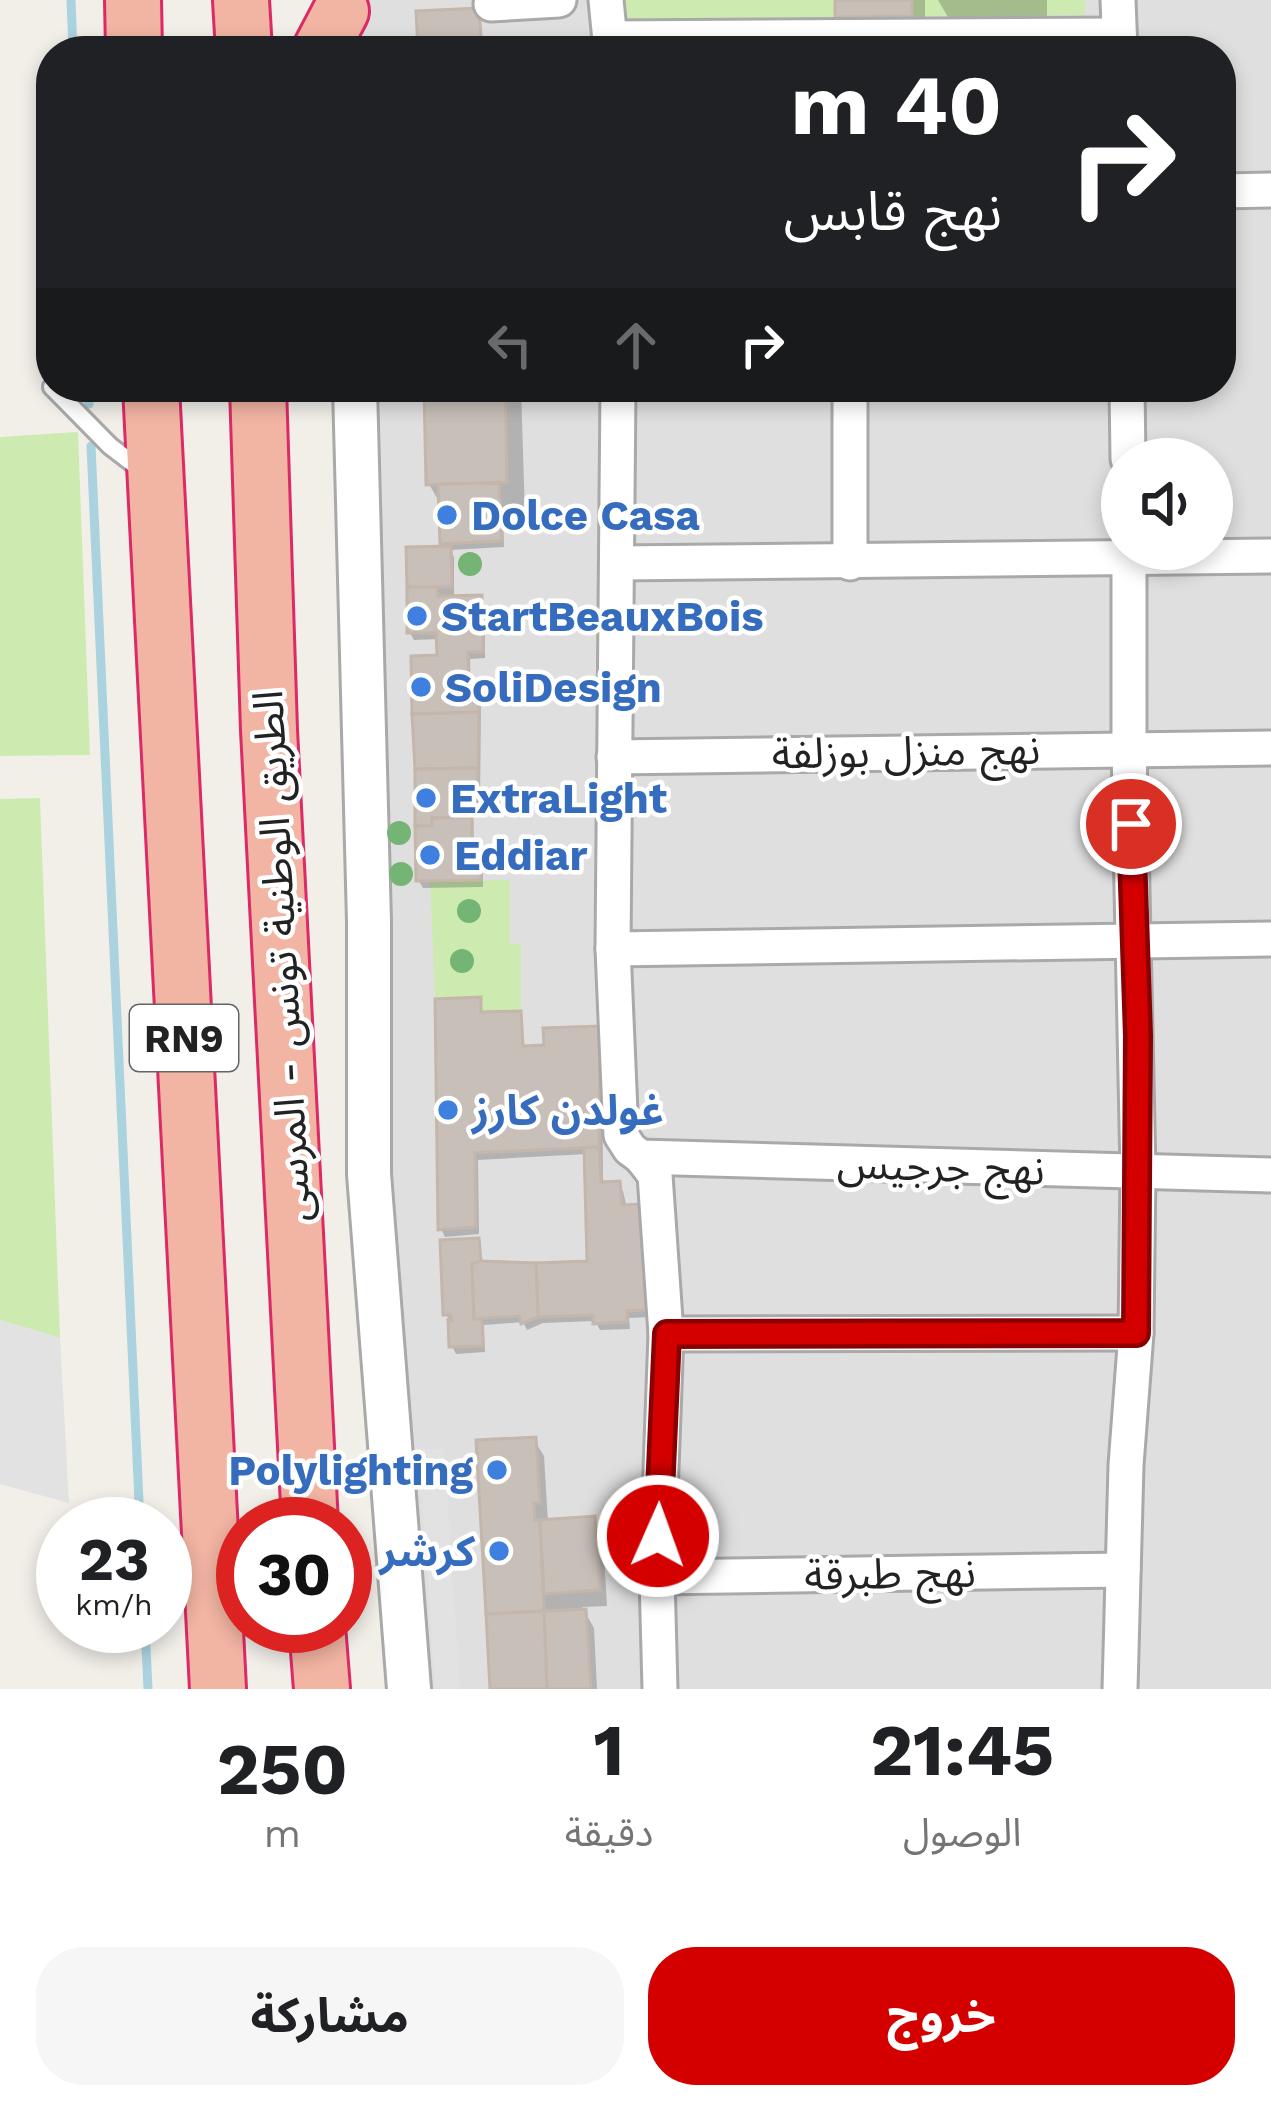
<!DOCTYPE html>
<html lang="ar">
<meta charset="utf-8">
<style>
:root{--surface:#fff;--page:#f6f6f6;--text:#202124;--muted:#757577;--accent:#d40000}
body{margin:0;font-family:"Work Sans","Noto Sans Arabic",sans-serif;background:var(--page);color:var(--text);direction:rtl;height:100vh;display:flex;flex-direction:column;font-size:45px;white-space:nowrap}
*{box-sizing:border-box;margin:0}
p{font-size:39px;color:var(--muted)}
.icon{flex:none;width:66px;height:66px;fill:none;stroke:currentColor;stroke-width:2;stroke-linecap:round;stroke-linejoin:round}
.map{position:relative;height:1689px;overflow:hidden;direction:ltr}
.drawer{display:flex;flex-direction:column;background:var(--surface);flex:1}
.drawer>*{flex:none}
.hud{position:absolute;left:36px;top:36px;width:1200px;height:366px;border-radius:48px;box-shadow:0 6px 18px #0003;direction:rtl;background:#202124;color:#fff;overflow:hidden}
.tools{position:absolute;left:1101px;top:438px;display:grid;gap:24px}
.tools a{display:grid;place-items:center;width:132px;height:132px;border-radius:50%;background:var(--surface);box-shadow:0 6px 18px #0003;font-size:60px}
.speed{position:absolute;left:36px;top:1497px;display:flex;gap:24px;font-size:60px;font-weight:700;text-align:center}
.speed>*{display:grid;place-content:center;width:156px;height:156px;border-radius:50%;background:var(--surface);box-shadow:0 6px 18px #0003;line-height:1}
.speed small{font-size:30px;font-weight:400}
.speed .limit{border:18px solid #d22;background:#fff;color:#111}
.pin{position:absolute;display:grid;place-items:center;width:102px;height:102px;color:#fff;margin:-51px;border:6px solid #fff;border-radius:50%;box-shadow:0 3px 12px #0007}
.me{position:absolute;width:132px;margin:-66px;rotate:2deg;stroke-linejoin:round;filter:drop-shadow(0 0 9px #0008)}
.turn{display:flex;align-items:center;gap:42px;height:252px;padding:0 36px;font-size:54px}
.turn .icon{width:156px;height:156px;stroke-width:2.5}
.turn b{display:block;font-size:84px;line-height:102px}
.lanes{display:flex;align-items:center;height:114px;padding:0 36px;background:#0003;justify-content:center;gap:60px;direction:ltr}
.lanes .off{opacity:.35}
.eta{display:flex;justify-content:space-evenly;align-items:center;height:204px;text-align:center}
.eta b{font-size:72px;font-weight:700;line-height:84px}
.button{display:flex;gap:24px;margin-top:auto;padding:24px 36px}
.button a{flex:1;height:138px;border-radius:48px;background:var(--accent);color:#fff;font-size:48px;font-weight:700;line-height:138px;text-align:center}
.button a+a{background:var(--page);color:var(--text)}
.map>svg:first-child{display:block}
.residential{fill:#e0dfdf;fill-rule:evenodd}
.grass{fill:#cdebb0}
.parking{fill:#e2e2e2}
.shadow{fill:#0003}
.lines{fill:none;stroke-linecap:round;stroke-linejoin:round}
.stream{stroke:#aad3df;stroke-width:9}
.building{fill:#c7bfb8;stroke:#c4b6ab;stroke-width:3}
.service-casing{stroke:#a9a9a9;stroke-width:22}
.minor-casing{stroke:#a9a9a9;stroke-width:39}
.tertiary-casing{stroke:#a9a9a9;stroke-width:48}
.trunk-casing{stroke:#dc2a67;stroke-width:60}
.service{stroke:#fff;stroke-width:16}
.minor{stroke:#fff;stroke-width:33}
.tertiary{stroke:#fff;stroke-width:42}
.trunk{stroke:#f2b4a3;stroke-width:54}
.tree{fill:#74b475}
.route-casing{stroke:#8a0000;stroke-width:30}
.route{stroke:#d40000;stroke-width:21}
.shop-dot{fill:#3f7fe0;stroke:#fff;stroke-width:4.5}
.labels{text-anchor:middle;stroke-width:9;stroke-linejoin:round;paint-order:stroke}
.shield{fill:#fff;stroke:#646464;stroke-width:3}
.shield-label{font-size:39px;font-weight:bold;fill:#222}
.shop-label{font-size:42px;font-weight:bold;fill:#366cbe;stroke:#fff;text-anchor:start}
.street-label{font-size:42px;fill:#222;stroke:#fff}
</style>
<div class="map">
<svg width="1271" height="1689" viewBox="0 0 1271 1689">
<rect width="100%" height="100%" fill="#f2efe9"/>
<path class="residential" d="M328,0H1271V1689H417L349,387H1221V51H331ZM1122,459H1212V549H1122Z"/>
<g class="grass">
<path d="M617,0H1085V15L617,19Z"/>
<path d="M78,432L90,755L0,756V437Z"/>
<path d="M40,798L60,1338L0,1320V799Z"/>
<path d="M510,880V944H521V1011L481,1012L480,997L435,999L430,881Z"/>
</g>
<g class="parking">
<path d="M0,1320L60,1338L69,1503L0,1484Z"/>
<path d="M419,1449H444L460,1689H435Z"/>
</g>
<g class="shadow">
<path d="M838,0H925V41H852L838,16Z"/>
<path d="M938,0H1047V23L952,24Z"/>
<path d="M427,387L521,388L525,515H503L504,547L450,550L454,557V599L481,598L485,605V658L470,659L471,697H477L481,704L480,803H473L474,851L483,858V887L423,888L419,881L439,639L414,640L410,633L447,550L443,543L441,505L429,484Z"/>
<path d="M479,1000L483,1015L519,1014L525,1049L547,1048L598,1029L602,1036L603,1185L618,1184L623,1191L651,1317L629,1318L630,1329L600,1330L595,1321L543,1323L527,1330L523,1322L484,1325L485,1352L456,1354L452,1346L451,1322L446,1315L478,1241L483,1264H590L587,1154L478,1160L479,1234L445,1237L441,1229Z"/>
<path d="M534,1440L544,1456L548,1522L593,1519L603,1536L607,1606L582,1607L594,1628L597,1689H493Z"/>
</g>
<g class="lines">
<g class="stream">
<path d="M71,0L73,51"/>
<path d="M89,387V404"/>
<path d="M91,446L140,1524"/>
<path d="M145,1626L148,1689"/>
</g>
</g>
<g class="building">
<path d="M835,0H912V16L835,17Z"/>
<path d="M479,8L482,51H418L416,11Z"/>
<path d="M424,387H505L507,482L426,485Z"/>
<path d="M499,483L502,541L440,544L438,484Z"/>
<path d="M451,546L452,587H407L406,547Z"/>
<path d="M407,587H437L438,596L482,595L483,652H468L469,695L479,694V712L412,714L411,656L437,655L436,633H407Z"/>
<path d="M479,712L478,768L415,769L412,714Z"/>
<path d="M478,768V797H471L472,817L432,818V826H415V769Z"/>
<path d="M472,817V848H480L481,880L416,881L415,826H432V818Z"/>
<path d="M481,997V1012L521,1011L523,1046L544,1045L543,1028L600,1026L599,1147L475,1153L476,1227L438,1230L435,999Z"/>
<path d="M599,1147L601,1182L620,1181L622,1205L644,1204L648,1310L627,1311V1322L593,1324V1315L538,1317L536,1263L587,1261L584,1148Z"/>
<path d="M479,1238L481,1261L472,1264L474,1319L482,1318L483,1346L449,1347L448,1320L452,1321L451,1315H443L440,1240Z"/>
<path d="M481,1261L536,1263L538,1317L521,1324L519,1316L474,1319L472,1264Z"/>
<path d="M536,1437L540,1503H534L535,1520H540L544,1611L486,1614L476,1440Z"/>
<path d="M595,1516L600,1590L544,1594L540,1520Z"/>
<path d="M586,1609L591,1689H547L544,1611Z"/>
<path d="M544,1611L547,1689H490L486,1614Z"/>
</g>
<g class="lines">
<g class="service-casing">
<g id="service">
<path d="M50,213L51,212"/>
<path d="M52,387L110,446L144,472"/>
</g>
</g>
<g class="minor-casing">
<g id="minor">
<path d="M606,0L611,51"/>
<path d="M1118,0L1120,51"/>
<path d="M491,4L559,0"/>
<path d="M610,38L1119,35"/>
<path d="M1221,191L1271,190"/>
<path d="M618,387L613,949L621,1135L630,1149L641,1157L1271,1175"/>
<path d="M1127,387L1128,459"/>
<path d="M618,563L1271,556"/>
<path d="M850,563V387"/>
<path d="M614,757L1271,748"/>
<path d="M613,949L1271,939"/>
<path d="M641,1157L655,1175L666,1334L657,1577L660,1689"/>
<path d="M666,1334L1136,1333"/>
<path d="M657,1577L1123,1570"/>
<path d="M1120,1689L1126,1465L1136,1333L1138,1172L1129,747V549"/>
</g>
</g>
<g class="tertiary-casing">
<path id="tertiary" d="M355,387L369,922V1174L409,1689"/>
</g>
<g class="trunk-casing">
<g id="trunk">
<path d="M133,0L134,51"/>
<path d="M241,0L244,51"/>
<path d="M320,51L341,11"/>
<path d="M151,387L218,1689"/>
<path d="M258,387L269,730L310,1524"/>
<path d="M317,1626L322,1689"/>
</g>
</g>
<use href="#service" class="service"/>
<use href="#minor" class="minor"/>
<use href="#tertiary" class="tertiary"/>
<use href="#trunk" class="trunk"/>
</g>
<g class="tree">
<circle cx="470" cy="564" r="12"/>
<circle cx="399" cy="833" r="12"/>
<circle cx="401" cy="874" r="12"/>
<circle cx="469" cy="911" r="12"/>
<circle cx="462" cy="961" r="12"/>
</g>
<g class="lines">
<g class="route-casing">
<path id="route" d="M658,1536L667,1334L1136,1333L1138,1036L1131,824"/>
</g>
<use href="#route" class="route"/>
</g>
<g class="shop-dot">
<circle cx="447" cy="515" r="12"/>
<circle cx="417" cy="616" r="12"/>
<circle cx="421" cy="687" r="12"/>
<circle cx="426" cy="798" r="12"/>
<circle cx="430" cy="855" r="12"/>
<circle cx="448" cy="1110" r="12"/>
<circle cx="497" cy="1470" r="12"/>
<circle cx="499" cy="1551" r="12"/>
</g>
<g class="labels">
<rect class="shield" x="130" y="1005" width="108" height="66" rx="9"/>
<g class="shield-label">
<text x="184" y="1052">RN9</text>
</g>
<g class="shop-label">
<text x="471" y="530">Dolce Casa</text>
<text x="441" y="631">StartBeauxBois</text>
<text x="445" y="702">SoliDesign</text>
<text x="450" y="813">ExtraLight</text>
<text x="454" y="870">Eddiar</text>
<text x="472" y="1125">غولدن كارز</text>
<text x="473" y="1485" text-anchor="end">Polylighting</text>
<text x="475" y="1566" text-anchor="end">كرشر</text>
</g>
<g class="street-label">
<text transform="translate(906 751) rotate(-1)" y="15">نهج منزل بوزلفة</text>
<text transform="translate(281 956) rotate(-93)" y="15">الطريق الوطنية تونس - المرسى</text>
<text transform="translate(941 1166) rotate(2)" y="15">نهج جرجيس</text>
<text transform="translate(890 1573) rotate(-1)" y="15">نهج طبرقة</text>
</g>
</g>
</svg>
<div class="tools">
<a><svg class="icon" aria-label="sound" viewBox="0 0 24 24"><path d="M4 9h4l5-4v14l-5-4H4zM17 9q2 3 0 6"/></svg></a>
</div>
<div class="speed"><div>23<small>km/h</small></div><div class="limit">30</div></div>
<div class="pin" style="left:1131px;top:824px;background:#d93025"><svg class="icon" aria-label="arrive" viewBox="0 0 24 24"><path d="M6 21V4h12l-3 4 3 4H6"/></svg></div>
<svg class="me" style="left:658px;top:1536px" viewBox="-20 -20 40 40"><circle r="17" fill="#d40000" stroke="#fff" stroke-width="3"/><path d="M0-11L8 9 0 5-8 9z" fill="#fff"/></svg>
<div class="hud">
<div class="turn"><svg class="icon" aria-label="right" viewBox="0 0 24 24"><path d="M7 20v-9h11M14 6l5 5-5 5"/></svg><div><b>40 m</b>نهج قابس</div></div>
<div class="lanes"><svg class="icon off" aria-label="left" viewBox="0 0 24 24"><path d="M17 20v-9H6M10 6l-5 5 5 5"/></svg><svg class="icon off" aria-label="ahead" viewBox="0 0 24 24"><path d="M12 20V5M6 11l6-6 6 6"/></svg><svg class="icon" aria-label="right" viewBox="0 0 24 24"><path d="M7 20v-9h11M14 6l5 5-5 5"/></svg></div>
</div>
</div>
<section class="drawer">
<div class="eta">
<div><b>21:45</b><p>الوصول</p></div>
<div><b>1</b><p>دقيقة</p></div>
<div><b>250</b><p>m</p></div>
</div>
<div class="button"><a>خروج</a><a>مشاركة</a></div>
</section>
